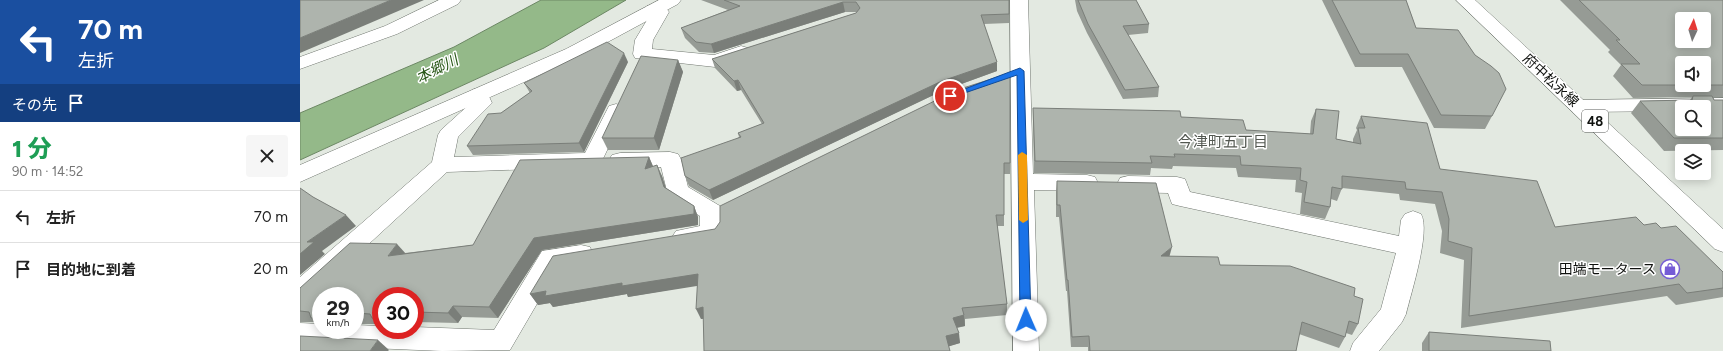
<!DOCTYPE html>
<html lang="ja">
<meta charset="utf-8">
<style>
:root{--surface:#fff;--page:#f6f6f6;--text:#222;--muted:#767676;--line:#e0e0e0}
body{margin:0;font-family:Figtree,"Noto Sans JP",sans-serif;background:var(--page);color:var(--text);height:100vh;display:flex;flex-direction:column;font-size:15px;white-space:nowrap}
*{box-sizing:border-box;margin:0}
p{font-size:13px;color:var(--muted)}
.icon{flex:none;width:22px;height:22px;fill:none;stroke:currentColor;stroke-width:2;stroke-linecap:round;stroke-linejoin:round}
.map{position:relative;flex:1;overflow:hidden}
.drawer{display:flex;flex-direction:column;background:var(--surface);width:300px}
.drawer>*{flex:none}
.banner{background:#1a4fa0;color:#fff;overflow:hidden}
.needle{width:26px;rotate:4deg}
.buttons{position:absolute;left:1375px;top:12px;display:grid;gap:8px}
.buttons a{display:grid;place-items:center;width:36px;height:36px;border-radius:4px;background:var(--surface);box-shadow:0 2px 10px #0003;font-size:20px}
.speed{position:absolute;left:12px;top:287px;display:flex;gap:8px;font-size:20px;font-weight:700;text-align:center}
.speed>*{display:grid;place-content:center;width:52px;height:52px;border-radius:50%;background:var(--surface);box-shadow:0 2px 10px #0003;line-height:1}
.speed small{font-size:10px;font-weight:400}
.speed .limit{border:6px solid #d22;background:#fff;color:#111}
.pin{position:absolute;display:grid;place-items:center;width:34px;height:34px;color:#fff;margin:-17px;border:2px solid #fff;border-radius:50%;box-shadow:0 1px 4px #0007}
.me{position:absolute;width:44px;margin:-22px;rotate:359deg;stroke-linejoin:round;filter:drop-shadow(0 0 3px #0008)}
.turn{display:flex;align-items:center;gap:14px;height:84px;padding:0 12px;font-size:18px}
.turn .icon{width:52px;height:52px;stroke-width:2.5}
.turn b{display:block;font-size:28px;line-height:34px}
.then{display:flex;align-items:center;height:38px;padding:0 12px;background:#0003;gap:8px;font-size:15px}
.round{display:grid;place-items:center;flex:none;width:42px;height:42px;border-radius:4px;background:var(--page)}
.overview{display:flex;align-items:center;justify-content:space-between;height:68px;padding:0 12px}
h1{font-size:24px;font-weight:800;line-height:30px;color:#1e9e55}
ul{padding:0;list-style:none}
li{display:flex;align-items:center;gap:12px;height:52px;padding:0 12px;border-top:1px solid var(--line)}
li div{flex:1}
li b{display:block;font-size:15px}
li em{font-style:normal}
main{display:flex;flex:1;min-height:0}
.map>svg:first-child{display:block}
.water{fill:#94b989;stroke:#6c8764}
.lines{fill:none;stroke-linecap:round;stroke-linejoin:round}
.minor-casing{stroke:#717770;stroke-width:1}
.tertiary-casing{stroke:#717770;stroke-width:1}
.primary-casing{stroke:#717770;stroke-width:1}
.minor{fill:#fff;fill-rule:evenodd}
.tertiary{fill:#fff;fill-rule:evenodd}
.primary{fill:#fff;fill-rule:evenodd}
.wall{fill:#969b95}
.shaded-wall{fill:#7a7e79}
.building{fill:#aeb4ad;stroke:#7a7e79;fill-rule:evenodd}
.route{fill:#1a73e8;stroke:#114b97}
.slow{fill:#f59e0b}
.labels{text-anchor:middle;stroke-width:3;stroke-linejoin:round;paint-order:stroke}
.shield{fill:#fff;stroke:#575856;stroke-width:1}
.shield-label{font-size:13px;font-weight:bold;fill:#0f110e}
.street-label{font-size:14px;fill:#0f110e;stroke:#fff}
.poi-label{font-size:14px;fill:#0f110e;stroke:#fff;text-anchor:end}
.water-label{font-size:15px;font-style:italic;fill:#285717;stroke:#fff}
.neighbourhood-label{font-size:15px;fill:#535851;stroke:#fff}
</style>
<main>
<section class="drawer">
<div class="banner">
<div class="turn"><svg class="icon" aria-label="left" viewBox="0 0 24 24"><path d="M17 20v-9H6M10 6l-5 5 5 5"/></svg><div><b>70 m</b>左折</div></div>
<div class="then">その先<svg class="icon" aria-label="arrive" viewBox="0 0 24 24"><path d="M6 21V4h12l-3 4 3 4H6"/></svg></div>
</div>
<div class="overview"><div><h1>1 分</h1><p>90 m · 14:52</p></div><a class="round"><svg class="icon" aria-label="close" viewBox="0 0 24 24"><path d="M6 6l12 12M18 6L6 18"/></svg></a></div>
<ul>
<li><svg class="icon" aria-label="left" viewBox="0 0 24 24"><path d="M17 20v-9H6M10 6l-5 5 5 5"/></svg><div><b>左折</b></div><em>70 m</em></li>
<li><svg class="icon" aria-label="arrive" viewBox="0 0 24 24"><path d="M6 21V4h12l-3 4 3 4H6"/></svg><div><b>目的地に到着</b></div><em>20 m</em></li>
</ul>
</section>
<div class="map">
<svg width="1423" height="351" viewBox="0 0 1423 351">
<rect width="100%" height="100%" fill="#e3e9e1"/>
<path class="water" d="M241,0H326L244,48L0,160V113L154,47Z"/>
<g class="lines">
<g class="minor-casing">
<g id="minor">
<path d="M139,0H161L158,4L97,34L0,69V57L85,26Z"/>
<path d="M710,0H728L733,174L787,175L795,177L798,183L795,189L787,191L734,190L739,351H713Z"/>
<path d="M353,5L366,8L369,12L353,40L352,49L414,55L441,46L448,48L450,52L448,56L415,67L335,58L333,54L335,40L350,15L344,10L347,6Z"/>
<path d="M179,88L186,90L192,103L158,137L154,157L285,153L309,106L316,104L323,106L326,111L300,165L292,167L147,172L9,299L0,302V277L132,162L138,135L141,130L172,102L169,94L172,90Z"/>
<path d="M1423,98V110L1404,111V107H1382V111L1279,112L1272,111L1269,106L1272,101L1279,100Z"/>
<path d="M370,152L378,154L381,159L388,187L420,206L424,212L423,233L419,239L384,246L376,243L372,237L376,231L400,226V216L370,197L367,191L361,167H320L312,165L309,160L312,155L320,153Z"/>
<path d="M828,176L877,177L885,179L890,192L1099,236L1101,220L1105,214L1113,211L1121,214C1131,231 1111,293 1106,314L1102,322L1079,351H1050L1053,343L1081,309L1096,253L880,206L872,204L868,193L828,192L820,190L817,184L820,178Z"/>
<path d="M281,245L290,247L293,254L290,261L259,266L210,350L142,351L0,345V323L21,324V330H55V325L81,326V330H115V327L194,330L242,251Z"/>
</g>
</g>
<g class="tertiary-casing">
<path id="tertiary" d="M359,0H381L378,4L280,57L0,182V165L266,49Z"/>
</g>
<g class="primary-casing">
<path id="primary" d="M1156,0H1175L1423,229V252L1415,249Z"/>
</g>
<use href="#minor" class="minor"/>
<use href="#tertiary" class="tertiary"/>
<use href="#primary" class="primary"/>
</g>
<g class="wall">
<path d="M401,0H709V23L684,24L697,71L642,91L413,200L389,186L385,176L439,137L438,133L462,124L441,90L437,91L415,68L412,59L556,13L557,12H545L414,53L399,52L385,38L381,28L428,10Z"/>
<path d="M775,0H836L849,24L848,33L828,35L859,87L858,97L823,99L787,33L777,11Z"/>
<path d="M1022,0H1106L1116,28L1192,116L1185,129L1134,128L1102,67H1055Z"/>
<path d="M1260,0H1423V97H1413L1414,100H1423V150L1364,151L1331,113L1340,101L1390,100L1392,97L1333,98L1313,76L1321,65L1308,52L1310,50Z"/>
<path d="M378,60L383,72L359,150H308L302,138Z"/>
<path d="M328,62L284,152L173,155L167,146L201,113L230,93L224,83Z"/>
<path d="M710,73V174H704V226H697L707,304V315L665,319V326L657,328L660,343L649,346L403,319H401L397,285L328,297L327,294L253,307L250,303L238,305L230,294L415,229Z"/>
<path d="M733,108L881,117L946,130L1010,134L1011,121L1016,109L1036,139L1053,142V139L1057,130L1056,128L1061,116L1140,169L1255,227L1344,225L1361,228L1423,272V297L1376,305L1367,296L1161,328L1164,260L1140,253L1142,231L1135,204L1100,200L1099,194L1042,188L1037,201L1031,199L1030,207L1025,219L1000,214L1002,193L995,192L996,180L938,177L936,168L873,166L872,169L851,168L850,175L734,173L733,120Z"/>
<path d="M349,157L353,166L362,176L366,188L394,206L398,217V225L242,250L198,318L162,317L158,323L115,322V296H81V327L78,324H55V296H21V327L16,322H0V288L105,253L173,245Z"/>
<path d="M757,181L869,256L920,265L1054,296L1058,324L1052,335L1046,333L1045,337L1039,348L999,334L996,351H788V347H771L767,291H766L759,217H756V192Z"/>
<path d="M1129,332L1251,351H1122V343Z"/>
</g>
<g class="shaded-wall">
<path d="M91,0H124L0,53V38Z"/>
<path d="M543,2L545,12L414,53L411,44Z"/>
<path d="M324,53L328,62L284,152L279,143Z"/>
<path d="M378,60L383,72L359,150L354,138Z"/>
<path d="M697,62V71L642,91L413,200L409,190L642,81Z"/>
<path d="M438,80L441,90L437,91L434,81Z"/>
<path d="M349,157L354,169H345Z"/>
<path d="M357,165L362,176L369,198L364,187Z"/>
<path d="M394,206L398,217V225L242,250L198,318L189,307L234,238Z"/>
<path d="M46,215L56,226L22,251L25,254L0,275V254L7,242Z"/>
<path d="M97,244L107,255L88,256Z"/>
<path d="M872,247L869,258L861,256Z"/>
<path d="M398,274L403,285L328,297L327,294L253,307L250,303L238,305L230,294L246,291L322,283Z"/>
<path d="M153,306L162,317L158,323L148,313Z"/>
<path d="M403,307L408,318L401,319L396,309Z"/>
<path d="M664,315L665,326L654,328L653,318Z"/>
<path d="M659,333L660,343L647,347L646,336Z"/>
<path d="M78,340L89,350L88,351H70Z"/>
</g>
<g class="building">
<path d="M0,0H91L0,38Z"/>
<path d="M424,0H709V14L681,15L697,62L642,81L409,190L385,176L381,158L441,137L438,133L464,123L438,80L434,81L412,59L556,13L560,8L556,2H543L411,44L396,42L381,28L440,6Z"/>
<path d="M778,0H836L849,24L823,26L859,87L825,90L788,24Z"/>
<path d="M1032,0H1106L1116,28L1158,30L1175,55L1191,66L1199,73L1206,89L1192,116L1141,115L1108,54H1060Z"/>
<path d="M1279,0H1423V85H1404V63H1382V85H1397H1342L1321,64H1340L1316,40H1320ZM1382,19H1404V41H1382Z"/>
<path d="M307,42L324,53L279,143L167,146L188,114L201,113L232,91L224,83Z"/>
<path d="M341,56L378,60L354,138H302Z"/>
<path d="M710,73V163H704V215H696L707,304L662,308L664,315L653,318L659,333L646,336L650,351H404L403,307L396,309L398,274L322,286V283L245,296L246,291L230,294L253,256L415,229L420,222V206L657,90Z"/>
<path d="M1393,96H1412L1414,100H1423V138H1374L1340,101L1392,100ZM1382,107H1404V129H1382Z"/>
<path d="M733,108L880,111L881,117L943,120L946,130L1013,134L1016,109L1039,111L1036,139L1061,144L1058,128H1065L1061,116L1127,123L1140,169L1237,181L1255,227L1336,217L1344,225L1356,223L1361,228L1376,226L1423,272V288L1387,293L1379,284L1169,316L1172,248L1148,241L1149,219L1142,192L1106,189L1105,182L1042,176V189L1032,187L1030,207L1004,202L1007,182L1000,180L1001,168L941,165L940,156L874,154L875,157L850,156L852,163L735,161Z"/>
<path d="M349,157L345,169L357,165L364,187L394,206V214L234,238L189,307L153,306L148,313L115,312V296H81V318H72L70,314L55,313V296H21V318H11L9,312L0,311V288L50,243L97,244L88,256L173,245L220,160Z"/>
<path d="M757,181L856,183L872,247L861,256L918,257L920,265L990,266L1055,288L1054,296L1063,299L1058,324L1049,321L1045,337L1002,322L996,351H790L789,336L772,337L768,280H767L760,205H757Z"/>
<path d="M0,188L13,197L46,215L7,242H14L0,254Z"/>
<path d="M1129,332L1250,341L1251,351H1129Z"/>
<path d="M0,336L78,340L70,351H0Z"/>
</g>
<path class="route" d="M720,68L724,71L731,320L730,323H722L720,320L717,75L653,97L650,98L646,96Z"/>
<path class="slow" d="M722,152L727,155L728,220L723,223L719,220L718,155Z"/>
<defs>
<g id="shop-ring" transform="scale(1)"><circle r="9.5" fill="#fff" stroke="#755cd6" stroke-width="1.5"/><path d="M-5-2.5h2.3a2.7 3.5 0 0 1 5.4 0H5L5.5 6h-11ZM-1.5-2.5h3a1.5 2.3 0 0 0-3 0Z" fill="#755cd6"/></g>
</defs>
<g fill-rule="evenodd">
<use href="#shop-ring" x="1370" y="269"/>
</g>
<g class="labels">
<rect class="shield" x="1282" y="110" width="26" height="22" rx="3"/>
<g class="shield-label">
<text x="1295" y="126">48</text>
</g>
<g class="street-label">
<text transform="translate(1251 80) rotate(43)" y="5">府中松永線</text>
</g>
<g class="poi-label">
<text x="1356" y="274">田端モータース</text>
</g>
<g class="water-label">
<text transform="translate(137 69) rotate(-27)" y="5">本郷川</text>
</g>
<g class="neighbourhood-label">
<text x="923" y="147">今津町五丁目</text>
</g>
</g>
</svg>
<div class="buttons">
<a><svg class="needle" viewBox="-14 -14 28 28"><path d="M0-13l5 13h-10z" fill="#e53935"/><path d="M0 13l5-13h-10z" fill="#767676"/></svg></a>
<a><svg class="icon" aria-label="sound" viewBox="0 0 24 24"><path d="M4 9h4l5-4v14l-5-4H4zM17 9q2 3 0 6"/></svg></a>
<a><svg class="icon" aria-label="search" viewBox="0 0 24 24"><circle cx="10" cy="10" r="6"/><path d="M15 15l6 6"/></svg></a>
<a><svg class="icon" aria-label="layers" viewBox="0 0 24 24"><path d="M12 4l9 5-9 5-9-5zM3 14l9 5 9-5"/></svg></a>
</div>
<div class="speed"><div>29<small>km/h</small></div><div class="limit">30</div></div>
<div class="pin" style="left:650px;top:96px;background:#d93025"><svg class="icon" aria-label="arrive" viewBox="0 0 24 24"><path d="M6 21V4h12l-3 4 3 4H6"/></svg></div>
<svg class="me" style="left:726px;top:320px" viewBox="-20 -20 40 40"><circle r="19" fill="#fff"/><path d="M0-13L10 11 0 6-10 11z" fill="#1a73e8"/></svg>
</div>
</main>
